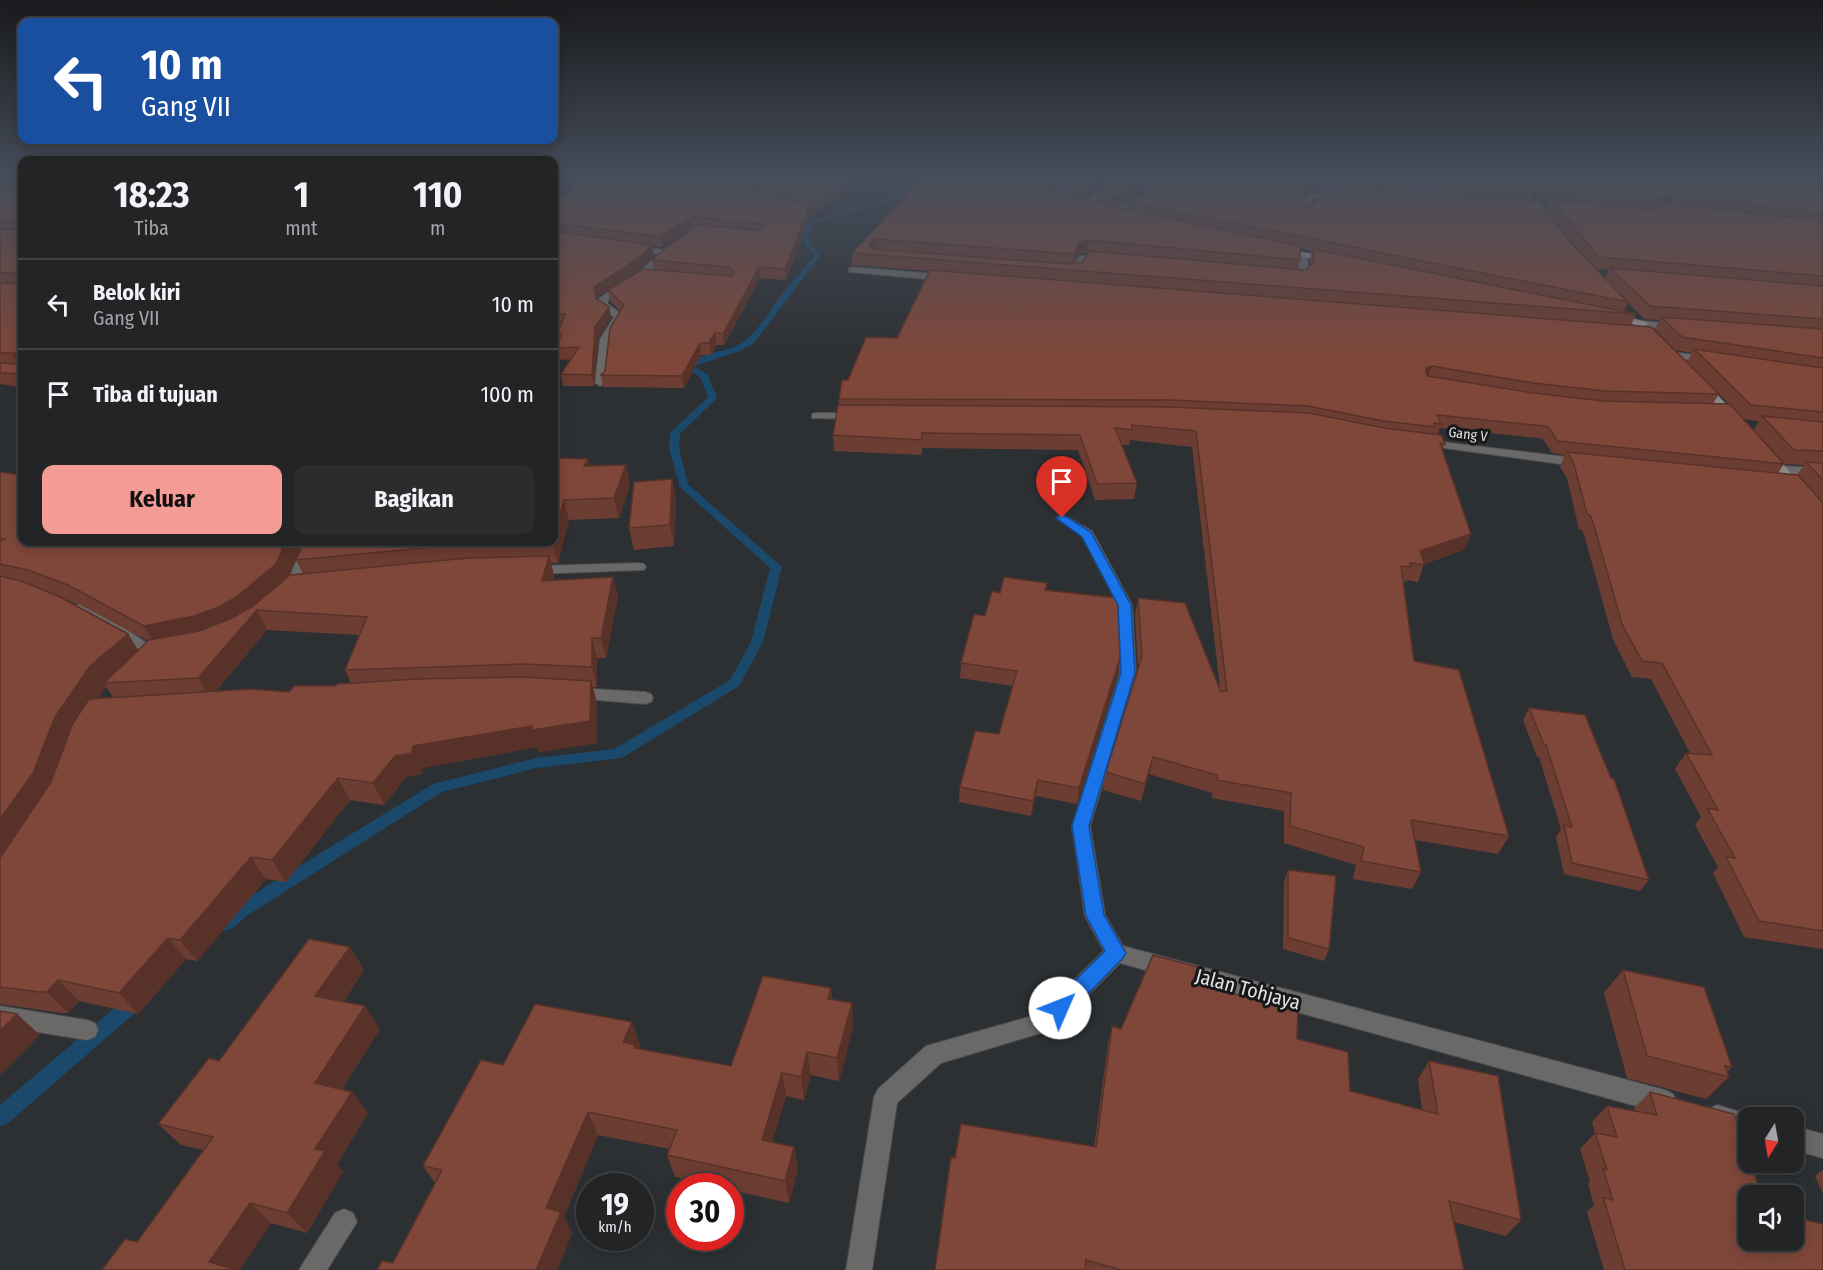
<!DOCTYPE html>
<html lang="id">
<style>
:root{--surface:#222426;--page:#2a2c2e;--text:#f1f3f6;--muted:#a2a4a7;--line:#3f4143;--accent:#f59b96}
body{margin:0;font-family:"Fira Sans Condensed",sans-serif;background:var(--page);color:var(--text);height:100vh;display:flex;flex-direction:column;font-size:22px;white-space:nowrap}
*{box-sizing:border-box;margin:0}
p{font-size:20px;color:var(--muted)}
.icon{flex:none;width:33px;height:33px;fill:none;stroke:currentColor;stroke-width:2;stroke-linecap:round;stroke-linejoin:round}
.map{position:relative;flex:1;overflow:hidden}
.panel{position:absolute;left:18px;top:156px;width:540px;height:390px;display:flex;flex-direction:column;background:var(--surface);border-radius:12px;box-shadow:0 3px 15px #0003,0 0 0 2px var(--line)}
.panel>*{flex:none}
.guide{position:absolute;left:18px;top:18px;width:540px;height:126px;border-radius:12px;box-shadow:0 3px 15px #0003,0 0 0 2px var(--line);background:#1a4fa0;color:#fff;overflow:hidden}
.needle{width:39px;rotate:191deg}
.fabs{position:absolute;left:1738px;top:1107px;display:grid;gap:12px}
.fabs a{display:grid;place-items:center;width:66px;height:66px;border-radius:12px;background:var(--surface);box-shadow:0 3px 15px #0003,0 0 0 2px var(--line);font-size:30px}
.speed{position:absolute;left:576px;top:1173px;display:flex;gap:12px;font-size:30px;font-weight:700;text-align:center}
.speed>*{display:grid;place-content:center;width:78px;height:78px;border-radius:50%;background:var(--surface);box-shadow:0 3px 15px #0003,0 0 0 2px var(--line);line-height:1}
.speed small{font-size:15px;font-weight:400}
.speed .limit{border:9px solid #d22;background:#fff;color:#111}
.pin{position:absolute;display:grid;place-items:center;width:51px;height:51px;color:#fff;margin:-62px -26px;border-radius:50% 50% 50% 0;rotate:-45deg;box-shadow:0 0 6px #0007}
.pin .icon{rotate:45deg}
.me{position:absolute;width:66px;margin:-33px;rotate:46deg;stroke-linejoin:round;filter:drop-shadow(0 0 4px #0008)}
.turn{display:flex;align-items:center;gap:21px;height:126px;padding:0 24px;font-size:27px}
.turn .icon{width:78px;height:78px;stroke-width:2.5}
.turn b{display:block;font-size:42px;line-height:51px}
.eta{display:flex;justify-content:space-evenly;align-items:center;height:102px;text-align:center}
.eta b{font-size:36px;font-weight:700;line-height:42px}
.action{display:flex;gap:12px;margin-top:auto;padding:12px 24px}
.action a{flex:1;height:69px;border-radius:12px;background:var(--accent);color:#111;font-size:24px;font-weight:700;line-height:69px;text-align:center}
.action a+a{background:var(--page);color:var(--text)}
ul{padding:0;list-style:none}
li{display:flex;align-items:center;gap:18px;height:90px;padding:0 24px;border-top:2px solid var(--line)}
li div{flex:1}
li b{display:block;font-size:22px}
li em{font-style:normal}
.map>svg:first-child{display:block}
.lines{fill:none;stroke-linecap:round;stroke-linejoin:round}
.stream{fill:#1a496c;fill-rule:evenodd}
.lane-casing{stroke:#4a4c4f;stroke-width:2}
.street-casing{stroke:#4a4c4f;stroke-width:2}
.secondary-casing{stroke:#4a4c4f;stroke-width:2}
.lane{fill:#6b6968;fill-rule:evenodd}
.street{fill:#6b6968;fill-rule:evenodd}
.secondary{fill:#8c8988;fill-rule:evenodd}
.wall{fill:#6c3d32;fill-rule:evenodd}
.shaded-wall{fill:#583229}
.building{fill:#7e473a;stroke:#583229;stroke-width:1.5}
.route{fill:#1a73e8;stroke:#114b97;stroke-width:1.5}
.labels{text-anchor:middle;stroke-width:6;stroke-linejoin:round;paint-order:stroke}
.far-street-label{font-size:14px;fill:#e0e2e4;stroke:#171819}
.near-street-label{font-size:20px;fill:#e0e2e4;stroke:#171819}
</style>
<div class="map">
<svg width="1823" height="1270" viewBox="0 0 1823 1270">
<rect width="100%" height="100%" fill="#2d3033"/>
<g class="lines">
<g class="stream">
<path d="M920,189L925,190L814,223L807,237L820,256L755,342L742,350L697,365L696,367L708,375L717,398L680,434L679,448L688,484L782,567L763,642L739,686L622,758L536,768L442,792L248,915C239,922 230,934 218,930L216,925L218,920L236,905L433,784L536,758L614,749L730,680L751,642L770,568L680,487L669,448L670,433L708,397L701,378L687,368C696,353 721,353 736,346C758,336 770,309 784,291C794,279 805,269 814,256L801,237L810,221Z"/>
<path d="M136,993L142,995L145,1001L142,1007L7,1124L0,1126V1105L130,995Z"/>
</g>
<g class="lane-casing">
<path id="lane" d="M1153,177H1159L1148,199L1113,216H1107V212L1142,196Z"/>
</g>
<g class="street-casing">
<g id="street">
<path d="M1107,177H1113C1109,190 1096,209 1080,209V205L1102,189Z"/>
<path d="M1409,177H1415L1426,203L1419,201Z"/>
<path d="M1306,194H1335L1339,196L1335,198H1312L1311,213L1307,215L1303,213Z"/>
<path d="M632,246L665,250L669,252L645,276L608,300V304L624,316L610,339L605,383L600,386L595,383L600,339L614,317L600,307L598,299L639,272L659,254L632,250Z"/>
<path d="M1303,253L1307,255C1310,277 1310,282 1286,278V274H1299V255Z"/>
<path d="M1081,256H1104L1108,259L1104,262H1084L1080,272L1061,273V269L1074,268L1077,259Z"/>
<path d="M852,267L949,275L953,278L949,281L849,272V268Z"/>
<path d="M1643,321L1676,324L1681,327L1676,330L1640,326V322Z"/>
<path d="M1673,352L1710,357L1715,360L1710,363L1669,357L1668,355Z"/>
<path d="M816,413H855L861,416L855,419L812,418V414Z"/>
<path d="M1426,440L1583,459L1589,463L1583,467L1422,445V441Z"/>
<path d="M1781,466L1823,468V476L1777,473V467Z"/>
<path d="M1062,514L1092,531L1132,605L1136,673L1090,826L1105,915L1123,946L1665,1090L1673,1094L1677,1102L1673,1110L1665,1114L1120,963L1054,1029L941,1063L897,1103L872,1270H846L874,1097L878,1089L926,1046L1039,1014L1104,951L1085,916L1072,826L1120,673L1118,605L1082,536L1056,518Z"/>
<path d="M304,542H318L298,591L296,594H286L284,591Z"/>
<path d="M639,563L644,564L646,567L644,570L533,574L526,570L533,566Z"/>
<path d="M80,604L108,617L163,654L156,661H146L143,657L145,654L98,623L75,612L73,609L75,606Z"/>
<path d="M577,688L645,692L651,694L653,698L651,702L645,704L571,698L569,694L571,690Z"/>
<path d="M0,1006L87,1020L95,1023L98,1030L95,1037L87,1040L0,1026Z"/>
<path d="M1717,1105L1757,1117L1749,1118V1137L1709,1125L1705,1117L1709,1109Z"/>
<path d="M1794,1126L1823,1134V1158L1794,1150Z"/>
<path d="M344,1209L353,1213L357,1222L327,1270H299L335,1213Z"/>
</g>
</g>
<g class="secondary-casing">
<g id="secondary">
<path d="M1278,248L1331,257L1335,260L1331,263L1281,252H1278Z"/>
<path d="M1613,313L1646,322L1648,324L1643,327L1610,318V314Z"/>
<path d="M1701,381L1705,382L1738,417V421H1730L1697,386V382Z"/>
<path d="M1767,450L1771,451L1823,509V521L1818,520L1763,457V451Z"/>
</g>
</g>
<use href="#lane" class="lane"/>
<use href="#street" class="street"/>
<use href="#secondary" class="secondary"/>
</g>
<g class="wall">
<path d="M0,177H22V387L0,384Z"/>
<path d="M554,177H570L561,195L558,198L678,177L684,178L682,177H869L810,216L786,280L760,278L724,345H716L711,355H701L684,388L603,387L601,375L605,371L621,311L610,301L608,290L654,270L652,260L695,227H693L662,247L651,245H652L654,256L638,270L596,298L609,307L611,318L598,339L594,386H563L561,374L571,359L560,360L557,348L559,341L557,334L561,325H554Z"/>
<path d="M924,177H1105L1100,188L1084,200L1096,202L1097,195L1112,177H1151L1140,194L1112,207L1126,209L1127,202L1152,190L1158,177H1414L1418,186L1415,194L1426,195L1416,177H1526L1534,192L1531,201L1547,210L1550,202L1540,201L1527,177H1823V949L1744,937L1713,873L1718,867L1695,825L1701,817L1675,769L1686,753H1690L1651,679L1632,677L1613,639L1585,538L1582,530L1579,529L1567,478L1560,467L1565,455L1552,453L1543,439L1537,438L1440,428L1437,435L1445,444L1442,451L1471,534L1464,550L1424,564L1418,582L1406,580L1404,584H1403L1414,661L1509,836L1498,854L1415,840L1421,872L1412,889L1353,879L1356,865L1284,843V811L1212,798V793L1149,774L1141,801L1103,790L1106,772L1138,668L1135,615L1138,598L1220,688L1192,447L1130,440L1129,445H1121L1137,483L1134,499L1095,500L1078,450L922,448V455L834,451L833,435L839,405V399L848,380L897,338L930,271L852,265V253ZM1313,191H1317L1314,203L1309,206L1303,202L1304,195ZM1551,216L1582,254L1570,242ZM1300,248L1312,251L1310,260V265L1305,270H1297L1300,260ZM1089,252L1082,262L1073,264L1077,255ZM1596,269L1609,270L1605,278ZM1628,303L1644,319L1659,320L1655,329L1675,350L1692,353L1687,362L1631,325L1636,314L1624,311ZM1719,394L1729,404H1713ZM1743,419L1759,421L1754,430L1785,464L1804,465L1797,475L1778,473L1784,464Z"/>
<path d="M554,458L588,459L589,466L626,465L630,485L619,518L569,520L558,563H551L554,575L553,580L618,596L606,658H597V687H593L597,703V743L539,752L538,747L423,768L422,774L406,777L384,805L350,800L286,882L266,879L197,961L186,959L138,1014L79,1001L68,1013H61L0,1004V472L22,542H302L290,575L303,574L296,560ZM64,599L82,606L148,641L138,650L128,634ZM267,630L359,635L345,670L351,683L336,686L289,692L216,691ZM106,687L113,697L98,698L105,688Z"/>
<path d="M672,479L676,500L674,546L634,550L629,528Z"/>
<path d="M1047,583L1046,590L1118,673L1077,804L1036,796L1031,816L959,802L960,787L999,734L1012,686L960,678L961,663L985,616L1000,593Z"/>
<path d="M1529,708L1649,880L1640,891L1564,874L1556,837L1561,829L1539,757H1537L1523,720Z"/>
<path d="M1288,870L1329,949L1324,961L1283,949L1284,882Z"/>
<path d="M350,947L364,970L343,1002L380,1029L342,1089L352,1092L368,1113L337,1164L343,1172L307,1233L271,1223L239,1270H102L137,1242L203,1150L181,1145L158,1124L219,1061Z"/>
<path d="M1623,970L1732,1067L1727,1072L1729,1077L1706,1099L1627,1078L1604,993Z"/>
<path d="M1193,984L1297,1039L1350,1091L1422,1110L1418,1079L1429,1061L1521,1220L1506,1236L1454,1222L1464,1270H935L955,1158L1094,1147L1108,1044L1112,1026L1121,1029Z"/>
<path d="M831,988L832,999L852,1003L853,1027L839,1081L811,1075L804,1100L786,1096L772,1142L794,1147L798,1169L789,1203L730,1190V1186H717L675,1177L667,1155L670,1149L598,1135L564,1217L572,1233L557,1270H377L393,1263L435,1183L423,1166L503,1065L632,1022L640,1046L639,1049L731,1066Z"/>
<path d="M1650,1092L1749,1196L1823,1270H1604L1587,1212L1594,1205L1588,1184L1590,1182L1580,1149L1595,1133L1592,1122L1607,1106L1635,1112L1634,1108Z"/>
<path d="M1823,1170V1194L1815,1176Z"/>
</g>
<g class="shaded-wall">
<path d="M564,177H570L561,195L554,201V190Z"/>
<path d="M855,177H869L810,216L786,280L785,269L809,207Z"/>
<path d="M1102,177H1105L1100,188L1081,202L1082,191Z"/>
<path d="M1146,177H1151L1140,194L1109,208L1111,198Z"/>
<path d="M1316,180L1313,191L1303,196L1305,185Z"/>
<path d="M1673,195L1668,206L1644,212L1649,201Z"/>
<path d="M692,217L693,227L662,247L661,237Z"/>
<path d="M875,239V251L869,255V244Z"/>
<path d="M1089,240L1088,252L1077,255L1072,266L1074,254L1079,243Z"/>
<path d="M652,245L654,256L638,270L596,298L594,287Z"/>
<path d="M759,267L760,278L724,345L723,334Z"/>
<path d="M609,307L611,318L598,339L594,386L592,375L595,327Z"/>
<path d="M715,333L716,345L711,355L709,343Z"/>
<path d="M700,343L701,355L684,388L682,376Z"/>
<path d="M1432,366L1428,378L1422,380L1426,368Z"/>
<path d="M588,459L592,478L584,466Z"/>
<path d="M626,465L630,485L619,518L614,498Z"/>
<path d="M672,479L676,500L674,546L670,525Z"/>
<path d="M564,500L569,520L558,563L552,542H554V537Z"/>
<path d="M1471,534L1464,550L1423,564L1420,551Z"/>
<path d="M285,542H302L286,585L257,611L267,630L210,698L198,678L157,647L144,626Z"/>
<path d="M549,556L554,575L548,600L542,581Z"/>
<path d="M613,577L618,596L606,658L601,638Z"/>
<path d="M128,634L141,655L104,683L106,687L71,739L51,795L0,869V819L55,717L90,666Z"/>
<path d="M592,638L597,658V687L592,667Z"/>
<path d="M1120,658L1118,673L1077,804L1079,788Z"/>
<path d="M591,681L597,703V743L539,752L538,747L423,768L422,774L406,777L384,805L373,783L395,756L413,746Z"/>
<path d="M1153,757L1149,774L1141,801L1145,784Z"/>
<path d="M338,778L350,800L286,882L272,860Z"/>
<path d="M1038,780L1036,796L1031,816L1033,801Z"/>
<path d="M251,857L266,879L197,961L180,940Z"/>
<path d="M168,938L186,959L138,1014L119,993Z"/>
<path d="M350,947L364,970L331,1019L315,996Z"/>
<path d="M58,980L79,1001L68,1013L47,992Z"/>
<path d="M831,988L833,1012L828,999Z"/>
<path d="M852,1003L853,1027L839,1081L837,1058Z"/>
<path d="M365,1006L380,1029L332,1105L315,1083Z"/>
<path d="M17,1014L40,1035L0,1075V1031Z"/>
<path d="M632,1022L640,1046L637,1052L623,1042Z"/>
<path d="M807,1052L811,1075L804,1100L801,1077Z"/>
<path d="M782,1073L786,1096L766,1162L762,1140Z"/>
<path d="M352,1092L368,1113L337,1164L343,1172L307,1233L287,1213L315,1149Z"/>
<path d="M588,1112L598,1135L564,1217L572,1233L557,1270H536L546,1208Z"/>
<path d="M794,1147L798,1169L789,1203L785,1181Z"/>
<path d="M250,1203L271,1223L239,1270H218L209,1262Z"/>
</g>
<g class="building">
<path d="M0,177H22V374L0,373V363L14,364L17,362L15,353H0V283H16L18,281L16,273H0V229H16L18,221H0Z"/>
<path d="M554,177H564L559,185L554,190Z"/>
<path d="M574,177H678L734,185L807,205L813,200L733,177H855L809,207L785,269L759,267L723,334L715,333L709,343H700L682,376L601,375L605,371L610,328L624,305L608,290L643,269L732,276L734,272L728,267L652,260L668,246L697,225L759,230L765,227L764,224L692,217L661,237L554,223V200L568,192Z"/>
<path d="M924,177H985L1106,205L1108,207H1116L1300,246V260L1089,240L1079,243L1074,254L875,239L869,244L872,249L1068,264L1082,262L1090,251L1305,270L1314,262L1313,249L1636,314L852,253Z"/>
<path d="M1016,177H1102L1082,191Z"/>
<path d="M1112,177H1146L1142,184L1111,198L1097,195Z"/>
<path d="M1158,177H1414L1418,186L1316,180L1305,185L1303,202L1309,206L1316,203L1318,189L1540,201L1570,242L1628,302L1127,202L1152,190Z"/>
<path d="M1425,177H1526L1534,192L1431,186Z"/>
<path d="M1536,177H1601L1686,189L1692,185L1690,182L1647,177H1735L1823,188V214L1673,195L1649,201L1544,191Z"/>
<path d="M1794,177H1823V180Z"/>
<path d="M1551,200L1649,209L1673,204L1823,221V276L1599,257Z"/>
<path d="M554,231L652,245L636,260L594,287L596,298L609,307L595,327L592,375L561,374L579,347L557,348L561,334H557L565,314H554Z"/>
<path d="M1610,268L1823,286V319L1650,306Z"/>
<path d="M930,270L1651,327L1719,394L1604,391L1534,383L1432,366L1426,368V373L1428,376L1534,393L1603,401L1730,404L1784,464L1557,441L1549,427L1543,426L1437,415L1441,424L1434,423L1435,427L1383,421L1308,406L1170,400L839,399L842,380H848L866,337L897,338Z"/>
<path d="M1661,317L1823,329V358L1682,337Z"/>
<path d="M1694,349L1823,368V412L1751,405Z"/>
<path d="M838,405L1171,407L1309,413L1384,428L1441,435L1445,444L1440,443L1471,534L1420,551L1425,565L1410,563L1411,567L1401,566L1414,661L1459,670L1509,836L1411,820L1421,872L1361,861L1364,847L1290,826L1291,793L1217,780V775L1153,757L1145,784L1106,772L1142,656L1138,598L1185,603L1221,692L1227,691L1196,431L1132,425V430L1115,428L1137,483L1097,484L1080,435L922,433V440L833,435Z"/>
<path d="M1762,416L1823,422V451L1794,450Z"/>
<path d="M1567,452L1798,475L1823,503V931L1759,921L1726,857L1735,858L1707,808L1718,810L1686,753L1712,755L1662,663L1642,661L1622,624L1593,522L1590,515L1587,514L1574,464Z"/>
<path d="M554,458L588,459L584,466L626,465L614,498L564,500L554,537Z"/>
<path d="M1806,462L1823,463V480Z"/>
<path d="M0,472L22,475V542H285L276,564L238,596L219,607L194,616L144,626L68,585L28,570L0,564V541L4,539L0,538Z"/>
<path d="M672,479L670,525L629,528L634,482Z"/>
<path d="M304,542H552L467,544L296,560Z"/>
<path d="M549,556L542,581L613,577L601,638H592V667L524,664L345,670L367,617L257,610L198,678L104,683L149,640L199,631L232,618L252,607L290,575L468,558Z"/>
<path d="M0,576L24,582L60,597L128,634L90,666L55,717L33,773L0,819Z"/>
<path d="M1004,577L1047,583L1045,590L1118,598L1120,658L1079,788L1038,780L1033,801L960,787L975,731L999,734L1017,671L961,663L974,614L985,616L992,591L1000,593Z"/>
<path d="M524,677L591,681L590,721L532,730V726L413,746L412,753L395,756L373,783L338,778L272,860L251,857L180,940L168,938L119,993L58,980L47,992H39L0,987V858L51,782L73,723L89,699L252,689L289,692L294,686H336L337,684L416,679Z"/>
<path d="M1529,708L1585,715L1611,778L1614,779L1649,880L1572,863L1564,825L1572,827L1546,745H1544Z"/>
<path d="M1288,870L1336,876L1329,949L1288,938Z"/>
<path d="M309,939L350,947L315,996L365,1006L315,1083L352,1092L315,1149L325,1151L287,1213L250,1203L209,1262L237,1270H102L125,1239L137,1242L213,1137L158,1124L209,1058L219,1061Z"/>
<path d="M1153,955L1198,967L1192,983L1298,1010L1297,1039L1348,1052L1350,1091L1438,1114L1429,1061L1498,1076L1521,1220L1449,1201L1464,1270H1121L1086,1260L1085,1270H935L951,1157L955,1158L961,1124L1096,1147L1112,1026L1121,1029Z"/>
<path d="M1623,970L1704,987L1732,1067L1725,1066L1729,1077L1647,1056Z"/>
<path d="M763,976L831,988L828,999L852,1003L837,1058L807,1052L801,1077L782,1073L762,1140L794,1147L785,1181L667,1155L677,1130L588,1112L546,1208L561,1212L536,1270H377L382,1261L393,1263L442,1170L423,1166L481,1060L503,1065L535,1004L632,1022L623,1042L635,1045L634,1048L731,1066Z"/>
<path d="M0,1011L17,1014L0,1031Z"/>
<path d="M1650,1092L1734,1114L1749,1159V1162H1750L1762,1196H1749V1240H1794V1217L1823,1224V1270H1625L1603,1197L1613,1200L1603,1169L1607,1170L1595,1133L1617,1137L1607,1106L1657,1115Z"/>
</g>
<linearGradient id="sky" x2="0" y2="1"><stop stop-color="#191a1c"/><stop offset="0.5" stop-color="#464e5b"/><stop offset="1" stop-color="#464e5b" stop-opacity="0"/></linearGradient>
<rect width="1823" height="354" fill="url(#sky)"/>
<path class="route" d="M1062,514L1091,532L1131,605L1135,673L1089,826L1104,915L1126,953L1123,958L1067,1015L1060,1017L1053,1015L1050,1008L1053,1002L1105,951L1086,916L1072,826L1121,673L1118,605L1082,537L1056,518Z"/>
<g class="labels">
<g class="far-street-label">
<text transform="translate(1468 434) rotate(7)" y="5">Gang V</text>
</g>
<g class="near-street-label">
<text transform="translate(1248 989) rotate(15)" y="7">Jalan Tohjaya</text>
</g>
</g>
</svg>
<div class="fabs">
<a><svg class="needle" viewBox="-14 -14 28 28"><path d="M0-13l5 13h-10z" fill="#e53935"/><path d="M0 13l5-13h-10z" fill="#a2a4a7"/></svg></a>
<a><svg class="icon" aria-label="sound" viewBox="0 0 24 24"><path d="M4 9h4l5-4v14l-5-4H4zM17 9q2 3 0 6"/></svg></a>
</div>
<div class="speed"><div>19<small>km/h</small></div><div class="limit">30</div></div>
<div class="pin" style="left:1062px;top:518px;background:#d93025"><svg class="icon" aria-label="arrive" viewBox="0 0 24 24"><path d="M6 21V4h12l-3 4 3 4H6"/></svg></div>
<svg class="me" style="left:1060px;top:1008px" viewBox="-20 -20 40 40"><circle r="19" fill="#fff"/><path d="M0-13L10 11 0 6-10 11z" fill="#1a73e8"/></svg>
<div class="guide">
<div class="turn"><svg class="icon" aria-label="left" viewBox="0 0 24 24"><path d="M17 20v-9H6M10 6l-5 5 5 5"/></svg><div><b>10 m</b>Gang VII</div></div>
</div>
<section class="panel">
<div class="eta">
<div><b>18:23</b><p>Tiba</p></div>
<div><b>1</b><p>mnt</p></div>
<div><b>110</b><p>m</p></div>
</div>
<ul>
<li><svg class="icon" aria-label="left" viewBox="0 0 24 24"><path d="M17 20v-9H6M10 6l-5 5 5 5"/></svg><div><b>Belok kiri</b><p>Gang VII</p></div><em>10 m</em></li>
<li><svg class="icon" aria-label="arrive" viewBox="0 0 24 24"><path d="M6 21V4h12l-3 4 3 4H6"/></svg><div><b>Tiba di tujuan</b></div><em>100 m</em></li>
</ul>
<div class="action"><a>Keluar</a><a>Bagikan</a></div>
</section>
</div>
